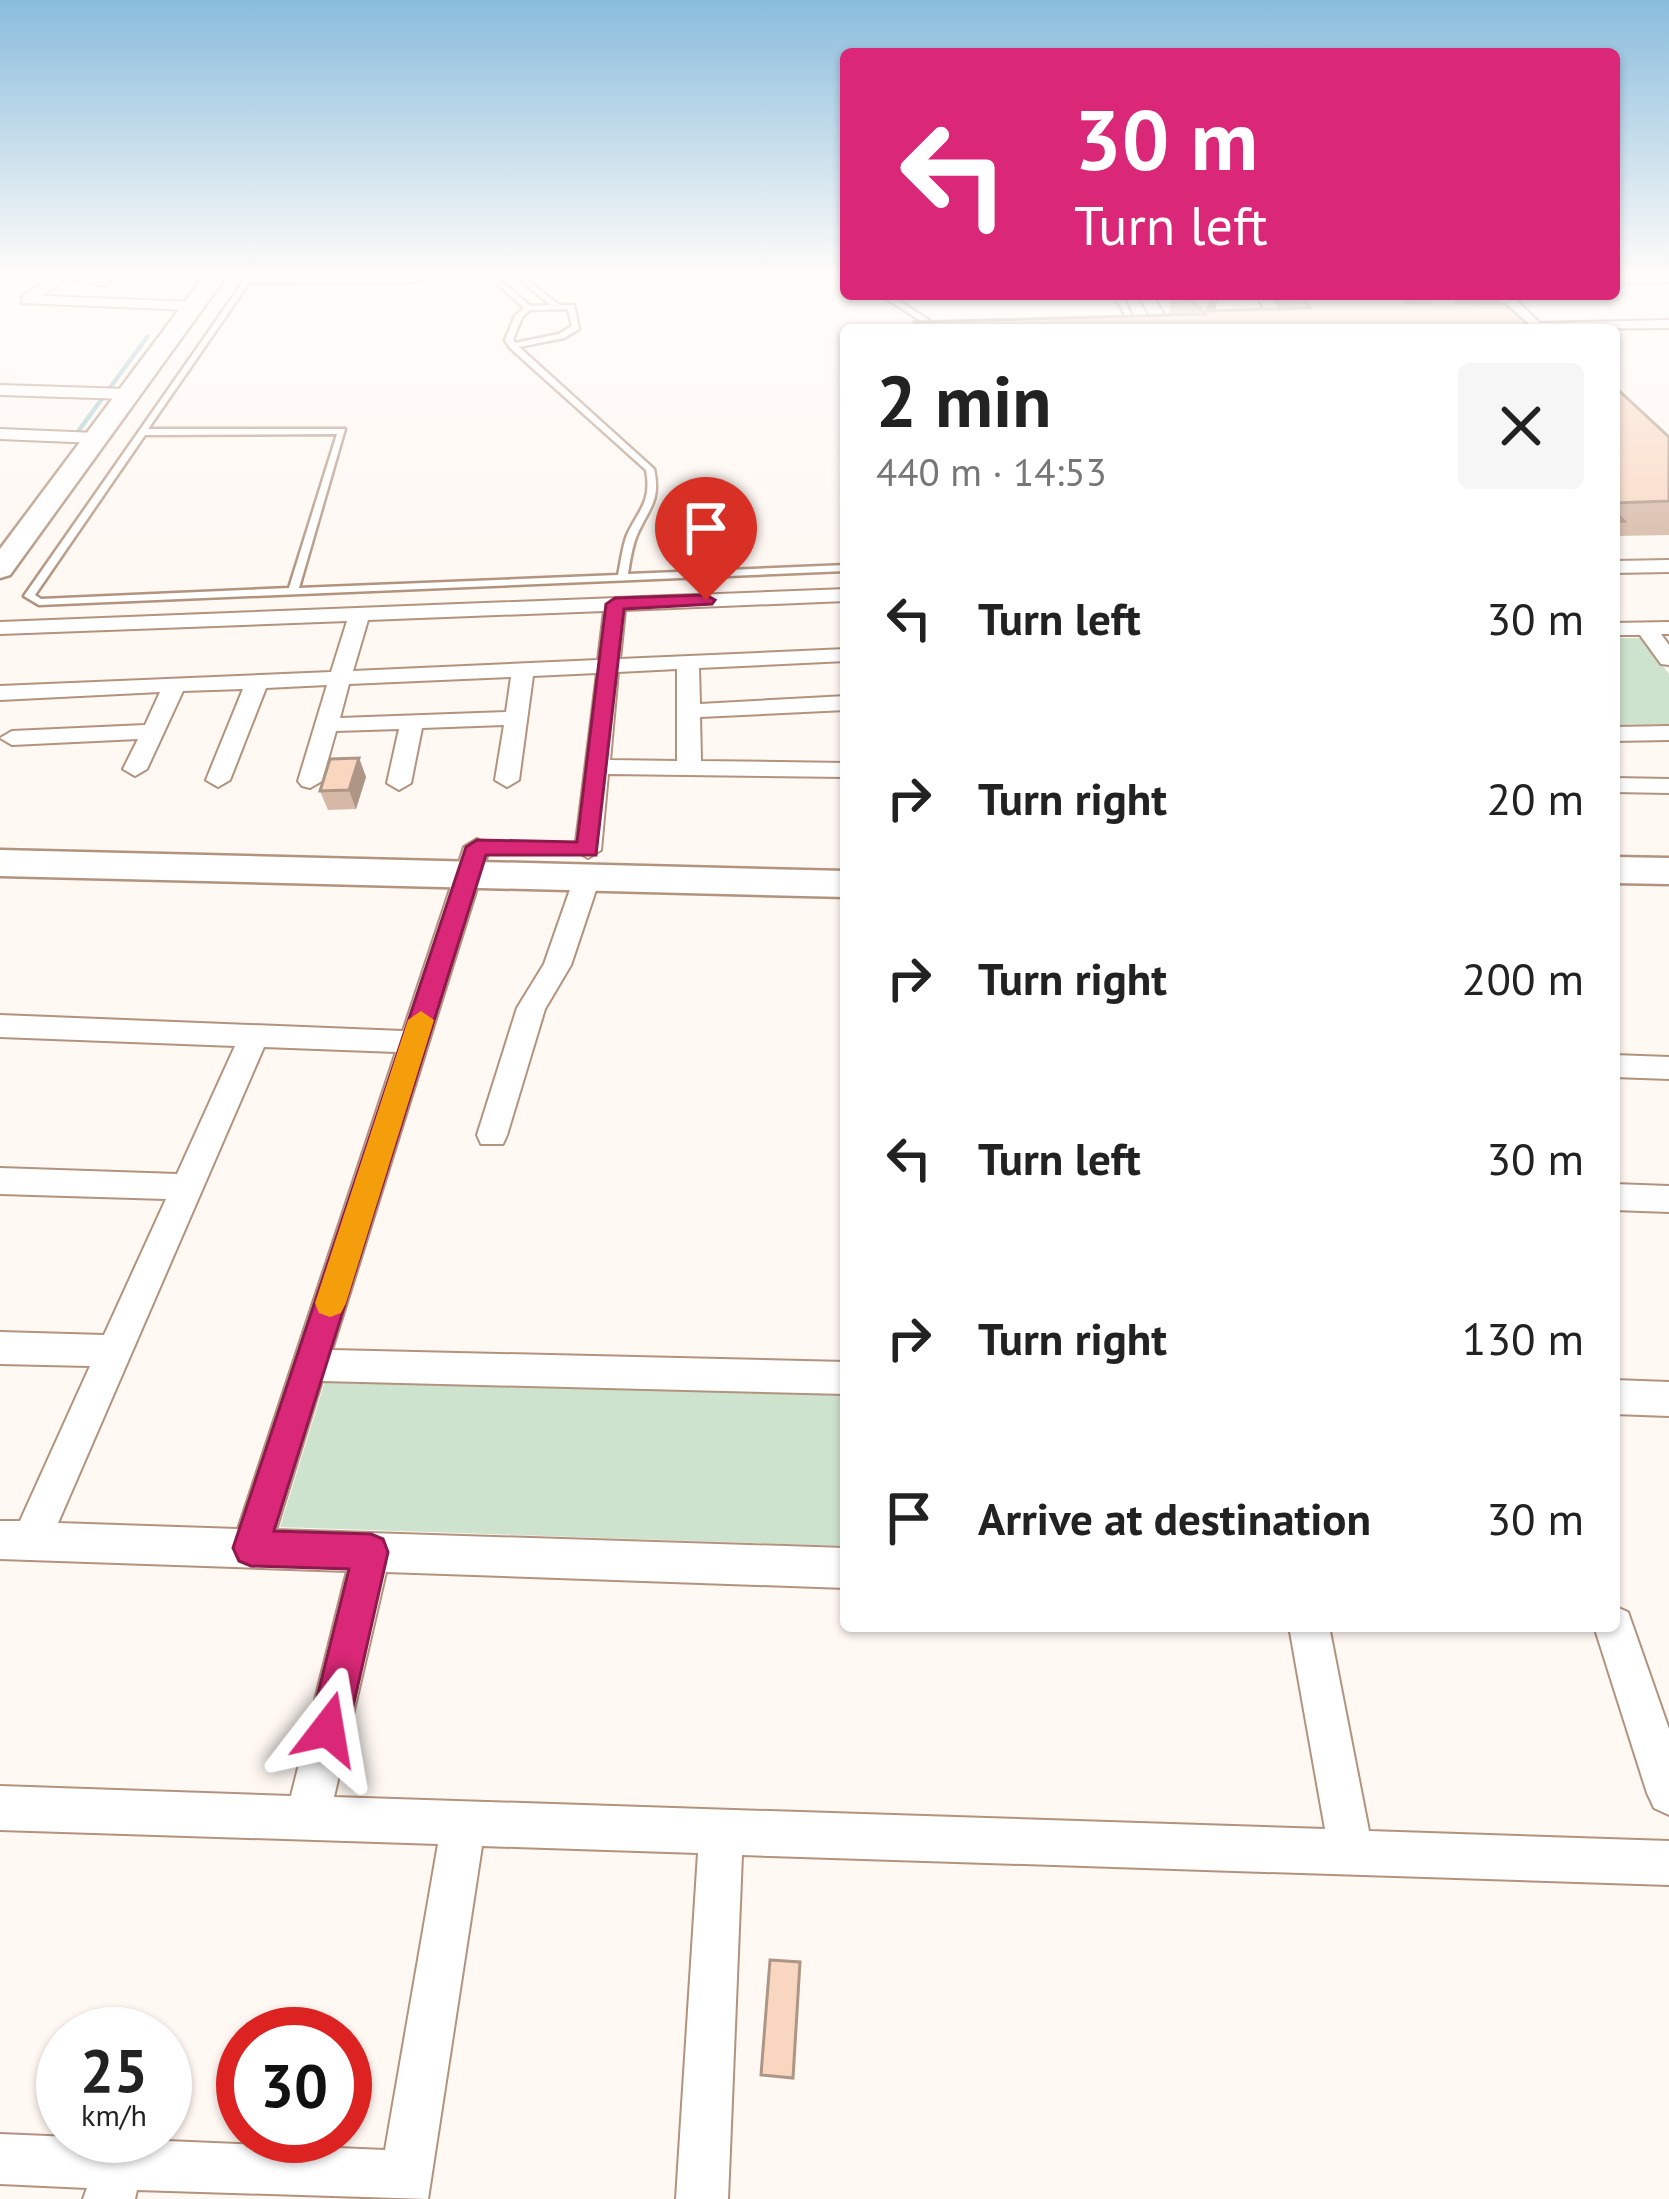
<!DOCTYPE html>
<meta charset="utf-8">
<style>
:root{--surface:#fff;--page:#f6f6f6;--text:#222;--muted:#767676}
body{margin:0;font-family:"PT Sans",sans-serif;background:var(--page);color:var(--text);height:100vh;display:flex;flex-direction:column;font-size:45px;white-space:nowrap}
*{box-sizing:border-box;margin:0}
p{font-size:39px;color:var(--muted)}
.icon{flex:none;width:66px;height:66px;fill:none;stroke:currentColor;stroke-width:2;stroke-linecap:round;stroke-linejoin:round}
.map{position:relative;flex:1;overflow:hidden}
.side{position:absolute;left:840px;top:324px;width:780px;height:1308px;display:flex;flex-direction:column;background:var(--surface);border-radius:12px;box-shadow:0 3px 9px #0004}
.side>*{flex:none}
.banner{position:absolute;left:840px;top:48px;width:780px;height:252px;border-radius:12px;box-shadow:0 3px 9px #0004;background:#db2777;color:#fff;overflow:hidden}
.speed{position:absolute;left:36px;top:2007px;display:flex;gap:24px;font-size:60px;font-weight:700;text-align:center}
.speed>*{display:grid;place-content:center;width:156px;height:156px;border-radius:50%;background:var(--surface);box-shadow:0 3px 9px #0004;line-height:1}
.speed small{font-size:30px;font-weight:400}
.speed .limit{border:18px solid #d22;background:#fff;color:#111}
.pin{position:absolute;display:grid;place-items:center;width:102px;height:102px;color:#fff;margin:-123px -51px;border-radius:50% 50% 50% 0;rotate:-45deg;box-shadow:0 0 12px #0007}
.pin .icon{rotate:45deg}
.me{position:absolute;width:132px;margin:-66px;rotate:14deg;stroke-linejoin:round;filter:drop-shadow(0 0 9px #0008)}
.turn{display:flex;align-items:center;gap:42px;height:252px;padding:0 36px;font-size:54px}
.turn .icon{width:156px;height:156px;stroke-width:2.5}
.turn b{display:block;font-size:84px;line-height:102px}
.round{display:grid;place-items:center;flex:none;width:126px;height:126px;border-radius:12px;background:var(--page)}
.headline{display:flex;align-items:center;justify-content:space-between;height:204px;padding:0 36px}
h1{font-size:72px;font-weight:800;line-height:90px}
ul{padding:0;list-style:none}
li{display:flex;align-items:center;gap:36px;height:180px;padding:0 36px}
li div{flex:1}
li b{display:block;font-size:45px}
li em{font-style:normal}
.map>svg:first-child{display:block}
.green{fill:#cee3cd}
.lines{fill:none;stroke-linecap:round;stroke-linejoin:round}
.stream{stroke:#9cc8c9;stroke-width:4.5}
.lane-casing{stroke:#b2937e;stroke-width:5}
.street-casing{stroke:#b2937e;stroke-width:4}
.secondary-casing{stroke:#b2937e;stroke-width:5}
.lane{fill:#fff;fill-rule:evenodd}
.street{fill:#fff;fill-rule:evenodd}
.secondary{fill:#fff;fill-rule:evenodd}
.wall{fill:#d5b8a5}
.shaded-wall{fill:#ae9686}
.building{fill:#f8d6c0;stroke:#ae9686;stroke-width:3}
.route{fill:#db2777;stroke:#8e194d;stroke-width:3}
.slow{fill:#f59e0b}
</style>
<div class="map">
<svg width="1669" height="2199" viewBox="0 0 1669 2199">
<rect width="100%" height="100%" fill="#fff8f3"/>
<g class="green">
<path d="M1614,638H1642L1669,674V724L1614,725Z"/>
<path d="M326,1378L846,1394V1546L280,1527Z"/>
</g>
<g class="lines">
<path class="stream" d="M77,433L147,337"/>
<g class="lane-casing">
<g id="lane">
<path d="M248,275H254L252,279L416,278L420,280L416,282L249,283L148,429H345L299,588L618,575C621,562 622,548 627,535C639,509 652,502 646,470L510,348L505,340L515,316L524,308L487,275H494L530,306L551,305L514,275H521L559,305H574L579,329L564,338L519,347L654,469C661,501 649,508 637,535C632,547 630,561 628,574L846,565V571L39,605L24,596ZM568,309L572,326L559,334L515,343L513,340L522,317L530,310ZM337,434L289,588L41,599L35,595L145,435Z"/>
<path d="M879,294H888L944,330H935Z"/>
<path d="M1114,294H1122L1135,324L1120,328L1116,326L1128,321Z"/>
</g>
</g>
<g class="street-casing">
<g id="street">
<path d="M53,275H118L105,286L67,278L42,296L193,302L200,306L193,310L22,303V297Z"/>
<path d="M1669,275V282L1614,284V276Z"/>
<path d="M1138,294H1152L1173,330H1157Z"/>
<path d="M1255,294H1269L1294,330H1278Z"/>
<path d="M1495,294H1510L1540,323L1669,320V328L1449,330L1457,325L1523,324Z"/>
<path d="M0,385L128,389L136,394L128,399L0,395Z"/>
<path d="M0,429L96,433L105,438L96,443L0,439Z"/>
<path d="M1669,560V572L1614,573V561Z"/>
<path d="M846,589V601L625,610L620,659L846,649V661L699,668L700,704L846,696V710L700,717L701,761L846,763V777L608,774L601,850L588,858L575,850L597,673L533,676L519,780L507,787L495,780L504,725L422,728L411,783L399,790L387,783L399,729L336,731L322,781L310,788L302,786L298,781L327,685L266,688L230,780L218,787L206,780L243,689L183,691L147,769L135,776L123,769L138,739L12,745L0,738L12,731L145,725L160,692L0,700V686L331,672L347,621L0,634V622ZM604,611L598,660L353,671L368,620ZM677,669V761L610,760L618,672ZM511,677L506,712L340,718L349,684Z"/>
<path d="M1669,622V634H1661L1669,645V665L1661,664L1640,635H1614V623Z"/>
<path d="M1669,726V740L1614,741V727Z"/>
<path d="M1614,778L1669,779V793L1614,792Z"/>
<path d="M477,839L490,847L332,1350L846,1362V1394L322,1381L276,1530L846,1548V1588L386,1572L334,1797L1325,1829L1289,1626H1329L1369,1831L1669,1841V1885L742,1855L728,2199H676L698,1853L482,1846L428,2199L137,2190L135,2199H83L87,2188L0,2184V2134L385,2150L438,1844L0,1830V1786L291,1796L347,1571L0,1559V1521H20L90,1366L0,1364V1332L104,1335L166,1199L0,1194V1168L177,1174L235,1046L0,1037V1015L403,1031L464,847ZM264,1047L396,1052L238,1529L58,1523Z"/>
<path d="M587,869L600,878L571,965L545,1009L507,1135L503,1144H481L477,1135L517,1008L544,964L574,878Z"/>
<path d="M1614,1055L1669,1057V1079L1614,1077Z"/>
<path d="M1614,1184L1669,1186V1212L1614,1210Z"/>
<path d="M1614,1380L1669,1382V1416L1614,1414Z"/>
<path d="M1614,1606L1628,1612L1669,1729V1815L1654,1808L1647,1793L1594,1626H1614Z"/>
</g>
</g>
<g class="secondary-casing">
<g id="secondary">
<path d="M205,275H227L10,575L0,578V549Z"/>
<path d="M0,850L846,871V897L0,876Z"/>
<path d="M1614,857L1669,858V884L1614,883Z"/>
</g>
</g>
<use href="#lane" class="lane"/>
<use href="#street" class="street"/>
<use href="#secondary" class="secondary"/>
</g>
<g class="wall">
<path d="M1172,294H1219L1215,310L1281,309L1270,294H1501L1498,304L1534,330H914V322L1171,315L1169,313Z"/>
<path d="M1614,386L1669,437V535L1616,536L1614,541Z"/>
<path d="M359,758L366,777L356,809L328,810L320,791Z"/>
</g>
<g class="shaded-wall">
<path d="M1216,294H1219L1214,315L1206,311Z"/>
<path d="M1463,294H1501L1493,317L1456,303Z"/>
<path d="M359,758L366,777L356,809L349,790Z"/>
</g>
<g class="building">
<path d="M1185,294H1216L1206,311L1311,308L1300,294H1400L1407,302L1427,304L1431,300L1426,294H1463L1456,303L1505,304L1534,330H916L914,322L1205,314Z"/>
<path d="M1614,386L1669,437V501L1614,503Z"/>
<path d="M1614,510L1624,521H1614Z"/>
<path d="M359,758L349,790L320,791L330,759Z"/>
<path d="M770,1960L800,1962L793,2078L761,2075Z"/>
</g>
<linearGradient id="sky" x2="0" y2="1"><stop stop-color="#89bcdc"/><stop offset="0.47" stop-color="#fffcfa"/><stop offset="1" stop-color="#fffcfa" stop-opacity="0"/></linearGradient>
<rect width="1669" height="583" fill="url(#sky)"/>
<path class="route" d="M706,595L715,600L712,604L624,609L596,855H486L274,1531L371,1534L383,1539L388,1552L348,1729L342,1742L328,1748L315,1742L309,1729L349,1569L251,1566L239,1561L233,1548L466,847L477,840L577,842L606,604L615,598Z"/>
<path class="slow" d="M421,1011L434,1020L346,1303L341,1313L330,1317L319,1313L315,1303L408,1020Z"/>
</svg>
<div class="speed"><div>25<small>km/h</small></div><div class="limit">30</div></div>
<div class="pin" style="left:706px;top:600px;background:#d93025"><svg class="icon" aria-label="arrive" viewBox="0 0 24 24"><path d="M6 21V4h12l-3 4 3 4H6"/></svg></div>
<svg class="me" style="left:328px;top:1729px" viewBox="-20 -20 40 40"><path d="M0-17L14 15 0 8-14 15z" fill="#db2777" stroke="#fff" stroke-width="4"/></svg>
<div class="banner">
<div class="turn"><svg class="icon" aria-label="left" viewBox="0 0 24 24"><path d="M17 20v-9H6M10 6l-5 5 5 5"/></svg><div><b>30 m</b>Turn left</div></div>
</div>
<section class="side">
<div class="headline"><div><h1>2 min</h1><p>440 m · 14:53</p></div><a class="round"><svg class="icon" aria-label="close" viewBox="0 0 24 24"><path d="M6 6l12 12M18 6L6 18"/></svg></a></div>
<ul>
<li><svg class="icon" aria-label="left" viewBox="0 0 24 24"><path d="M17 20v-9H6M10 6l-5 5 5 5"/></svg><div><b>Turn left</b></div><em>30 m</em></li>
<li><svg class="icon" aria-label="right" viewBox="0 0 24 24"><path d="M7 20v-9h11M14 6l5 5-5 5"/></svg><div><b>Turn right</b></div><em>20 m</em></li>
<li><svg class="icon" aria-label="right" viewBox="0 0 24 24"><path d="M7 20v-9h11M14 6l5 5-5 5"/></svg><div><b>Turn right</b></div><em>200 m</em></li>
<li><svg class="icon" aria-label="left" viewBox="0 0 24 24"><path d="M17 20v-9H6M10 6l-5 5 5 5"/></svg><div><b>Turn left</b></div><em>30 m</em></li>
<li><svg class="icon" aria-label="right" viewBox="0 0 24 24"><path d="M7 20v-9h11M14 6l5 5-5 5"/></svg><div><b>Turn right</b></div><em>130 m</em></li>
<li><svg class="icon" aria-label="arrive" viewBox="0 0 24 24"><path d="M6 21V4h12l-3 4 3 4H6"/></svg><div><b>Arrive at destination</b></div><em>30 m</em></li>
</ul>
</section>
</div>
